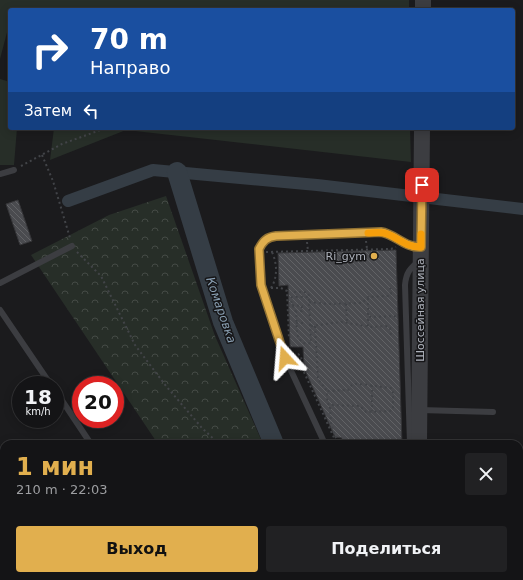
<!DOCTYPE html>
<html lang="ru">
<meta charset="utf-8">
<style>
:root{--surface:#141416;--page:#212123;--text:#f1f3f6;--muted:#9d9ea1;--line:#333335;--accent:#e1af4e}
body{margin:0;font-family:"DejaVu Sans",sans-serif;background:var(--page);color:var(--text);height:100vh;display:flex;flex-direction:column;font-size:15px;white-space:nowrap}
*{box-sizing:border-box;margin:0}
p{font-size:13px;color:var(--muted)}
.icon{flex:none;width:22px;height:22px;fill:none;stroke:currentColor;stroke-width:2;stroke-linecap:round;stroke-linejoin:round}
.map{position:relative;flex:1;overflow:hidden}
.side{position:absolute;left:0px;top:440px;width:523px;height:140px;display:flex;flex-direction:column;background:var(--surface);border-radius:12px 12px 0 0;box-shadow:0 2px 10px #0003,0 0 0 1px var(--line)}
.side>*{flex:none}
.top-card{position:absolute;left:8px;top:8px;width:507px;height:122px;border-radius:4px;box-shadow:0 2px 10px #0003,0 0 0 1px var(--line);background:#1a4fa0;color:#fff;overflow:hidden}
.speed{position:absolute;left:12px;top:376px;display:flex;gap:8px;font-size:20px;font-weight:700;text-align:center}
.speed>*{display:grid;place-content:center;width:52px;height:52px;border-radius:50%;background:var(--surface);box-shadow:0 2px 10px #0003,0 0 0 1px var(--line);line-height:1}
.speed small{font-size:10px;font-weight:400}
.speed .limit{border:6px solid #d22;background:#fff;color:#111}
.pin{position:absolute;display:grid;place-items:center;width:34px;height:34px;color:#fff;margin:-17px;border-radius:8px;box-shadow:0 2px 6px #0006}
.me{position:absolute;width:44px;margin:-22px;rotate:341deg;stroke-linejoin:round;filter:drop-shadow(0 0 3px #0008)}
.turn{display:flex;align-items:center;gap:14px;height:84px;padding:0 16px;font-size:18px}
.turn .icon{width:52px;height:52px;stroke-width:2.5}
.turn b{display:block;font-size:28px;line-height:34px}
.then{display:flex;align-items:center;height:38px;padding:0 16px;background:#0003;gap:8px;font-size:15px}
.round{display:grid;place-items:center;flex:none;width:42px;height:42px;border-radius:4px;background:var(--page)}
.overview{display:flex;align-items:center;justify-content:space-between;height:68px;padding:0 16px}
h1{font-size:24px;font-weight:700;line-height:30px;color:var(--accent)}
.action{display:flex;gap:8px;margin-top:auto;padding:8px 16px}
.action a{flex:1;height:46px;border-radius:4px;background:var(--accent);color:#111;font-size:16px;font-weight:700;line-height:46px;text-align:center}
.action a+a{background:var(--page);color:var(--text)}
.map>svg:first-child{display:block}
.grass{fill:#272e28}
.forest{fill:url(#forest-crowns)}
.water{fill:url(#water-ripples)}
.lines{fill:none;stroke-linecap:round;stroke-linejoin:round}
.canal{stroke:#353d45;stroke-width:12}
.river{stroke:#353d45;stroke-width:20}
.building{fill:url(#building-back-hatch);stroke:#353538}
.path{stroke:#424448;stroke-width:2;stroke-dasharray:2 3;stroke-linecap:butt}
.service{stroke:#3c3d41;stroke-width:6}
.tertiary{stroke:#3c3d41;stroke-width:16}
.route-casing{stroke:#927233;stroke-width:10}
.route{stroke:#e1af4e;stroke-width:7}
.slow{stroke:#f59e0b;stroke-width:7}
.poi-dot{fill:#e1af4e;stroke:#161618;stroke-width:1.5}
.labels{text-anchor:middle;stroke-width:3;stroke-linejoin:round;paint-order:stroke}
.poi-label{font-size:11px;fill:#aeb2bb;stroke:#161618;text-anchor:end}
.street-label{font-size:11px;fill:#aeb2bb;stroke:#161618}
.water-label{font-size:12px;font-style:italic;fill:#899fb2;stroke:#161618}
</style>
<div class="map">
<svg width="523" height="580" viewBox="0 0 523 580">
<defs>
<pattern id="forest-crowns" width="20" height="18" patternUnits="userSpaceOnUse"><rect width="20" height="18" fill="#272e28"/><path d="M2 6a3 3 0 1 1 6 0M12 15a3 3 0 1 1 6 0" fill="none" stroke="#444a45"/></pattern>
<pattern id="water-ripples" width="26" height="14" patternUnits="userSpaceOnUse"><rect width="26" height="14" fill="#353d45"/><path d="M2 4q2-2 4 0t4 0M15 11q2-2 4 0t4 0" fill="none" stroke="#50575e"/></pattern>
<pattern id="building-back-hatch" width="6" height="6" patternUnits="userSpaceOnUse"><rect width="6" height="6" fill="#4a4b4f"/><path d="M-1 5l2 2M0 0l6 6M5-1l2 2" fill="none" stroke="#626366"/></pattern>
</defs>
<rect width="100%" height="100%" fill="#1b1b1d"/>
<g class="grass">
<path d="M0,0H409V10H10V21L0,59Z"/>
<path d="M0,79L10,82V128H17L14,165H0Z"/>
<path d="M54,128H410L411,162L126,130L50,160Z"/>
</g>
<g class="forest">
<path d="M166,196L215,336L263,444H158L31,255L109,215Z"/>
<path d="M247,576H329L332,580H249Z"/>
</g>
<path class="water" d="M0,462L4,466V576H75L78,580H0Z"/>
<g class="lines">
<path class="canal" d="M68,201L153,170L317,185L523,209"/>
<g class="river">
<path d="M177,172L223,322L274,444"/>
<path d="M344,576L346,580"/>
</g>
</g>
<g class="building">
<path d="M18,200L32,241L20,245L6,204Z"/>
<path d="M396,250L402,444H342V438L335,437L304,368L303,347H290L288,285L279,286L278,253Z"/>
</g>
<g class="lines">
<g class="path">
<path d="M42,155L53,181L70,238"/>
<path d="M21,166L62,144L106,128"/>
<path d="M366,241L367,249"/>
<path d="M307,242L308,251"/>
<path d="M77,252L101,276L135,345L166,386L202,428L219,444"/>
<path d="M266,252L391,249L396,247"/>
<path d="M271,288C278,277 277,263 272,252"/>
<path d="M271,288H281L287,291L289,339"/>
<path d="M294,292H306C310,294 309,298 309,302L311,343L306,344C293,339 298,324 296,313C295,308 291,305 291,299L292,297H309"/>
<path d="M368,298V317"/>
<path d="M309,302L328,304L360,303L363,302L368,297L389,296L391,294L390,288"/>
<path d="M346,304L347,322"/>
<path d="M292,305L302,306V311L296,312"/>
<path d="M296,323H306"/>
<path d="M311,326L341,322L372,327L386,326L390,328L391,335"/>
<path d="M315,326L318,379L327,391"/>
<path d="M368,326V317L398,316"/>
<path d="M293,355L298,354L301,356L303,370L335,440"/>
<path d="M355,384C367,384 379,387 391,388L393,392V409L390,411L366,412L360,406L329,405L327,402V391L348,390L352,385Z"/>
<path d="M372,385V411"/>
<path d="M330,407L331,424L338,444"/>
<path d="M299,576L301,580"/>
</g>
<g class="service">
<path d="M0,174L14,170"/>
<path d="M0,283L72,246"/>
<path d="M0,310L51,385"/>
<path d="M55,390L91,444"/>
<path d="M420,410L493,412"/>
<path d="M325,444L287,362L261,285L259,249L264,241L276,235L381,232C395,234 405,248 420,247"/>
<path d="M410,444L405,285C406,273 410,268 419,261"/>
<path d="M181,576L184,580"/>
</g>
<g class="tertiary">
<path d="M423,10V0"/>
<path d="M419,444L422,128"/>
<path d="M488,576L498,580"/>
</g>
</g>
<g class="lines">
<g class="route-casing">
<path id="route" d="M285,358L261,285L259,249C263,241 267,237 276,236L381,232C395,234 405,248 421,247L422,185"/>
</g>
<use href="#route" class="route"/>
<path class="slow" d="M368,233C373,233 379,232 384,233C397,236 406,248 421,247V234"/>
</g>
<circle class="poi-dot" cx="374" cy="256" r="4"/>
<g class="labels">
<g class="poi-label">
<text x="366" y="260">Ri_gym</text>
</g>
<g class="street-label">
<text transform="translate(420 310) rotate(-90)" y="4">Шоссейная улица</text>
</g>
<g class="water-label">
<text transform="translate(221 310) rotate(71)" y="4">Комаровка</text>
</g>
</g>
</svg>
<div class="speed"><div>18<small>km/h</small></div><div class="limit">20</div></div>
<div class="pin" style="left:422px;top:185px;background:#d93025"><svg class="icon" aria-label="arrive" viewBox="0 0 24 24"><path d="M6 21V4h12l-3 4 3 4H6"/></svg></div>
<svg class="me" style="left:285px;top:358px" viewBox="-20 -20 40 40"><path d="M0-17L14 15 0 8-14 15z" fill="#e1af4e" stroke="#fff" stroke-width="4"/></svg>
<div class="top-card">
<div class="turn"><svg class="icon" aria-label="right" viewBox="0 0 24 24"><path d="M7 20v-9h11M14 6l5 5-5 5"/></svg><div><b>70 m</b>Направо</div></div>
<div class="then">Затем<svg class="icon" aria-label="left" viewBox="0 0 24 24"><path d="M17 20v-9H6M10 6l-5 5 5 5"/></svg></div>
</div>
<section class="side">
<div class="overview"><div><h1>1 мин</h1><p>210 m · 22:03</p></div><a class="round"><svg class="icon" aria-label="close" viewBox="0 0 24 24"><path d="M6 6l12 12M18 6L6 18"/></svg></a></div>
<div class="action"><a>Выход</a><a>Поделиться</a></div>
</section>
</div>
